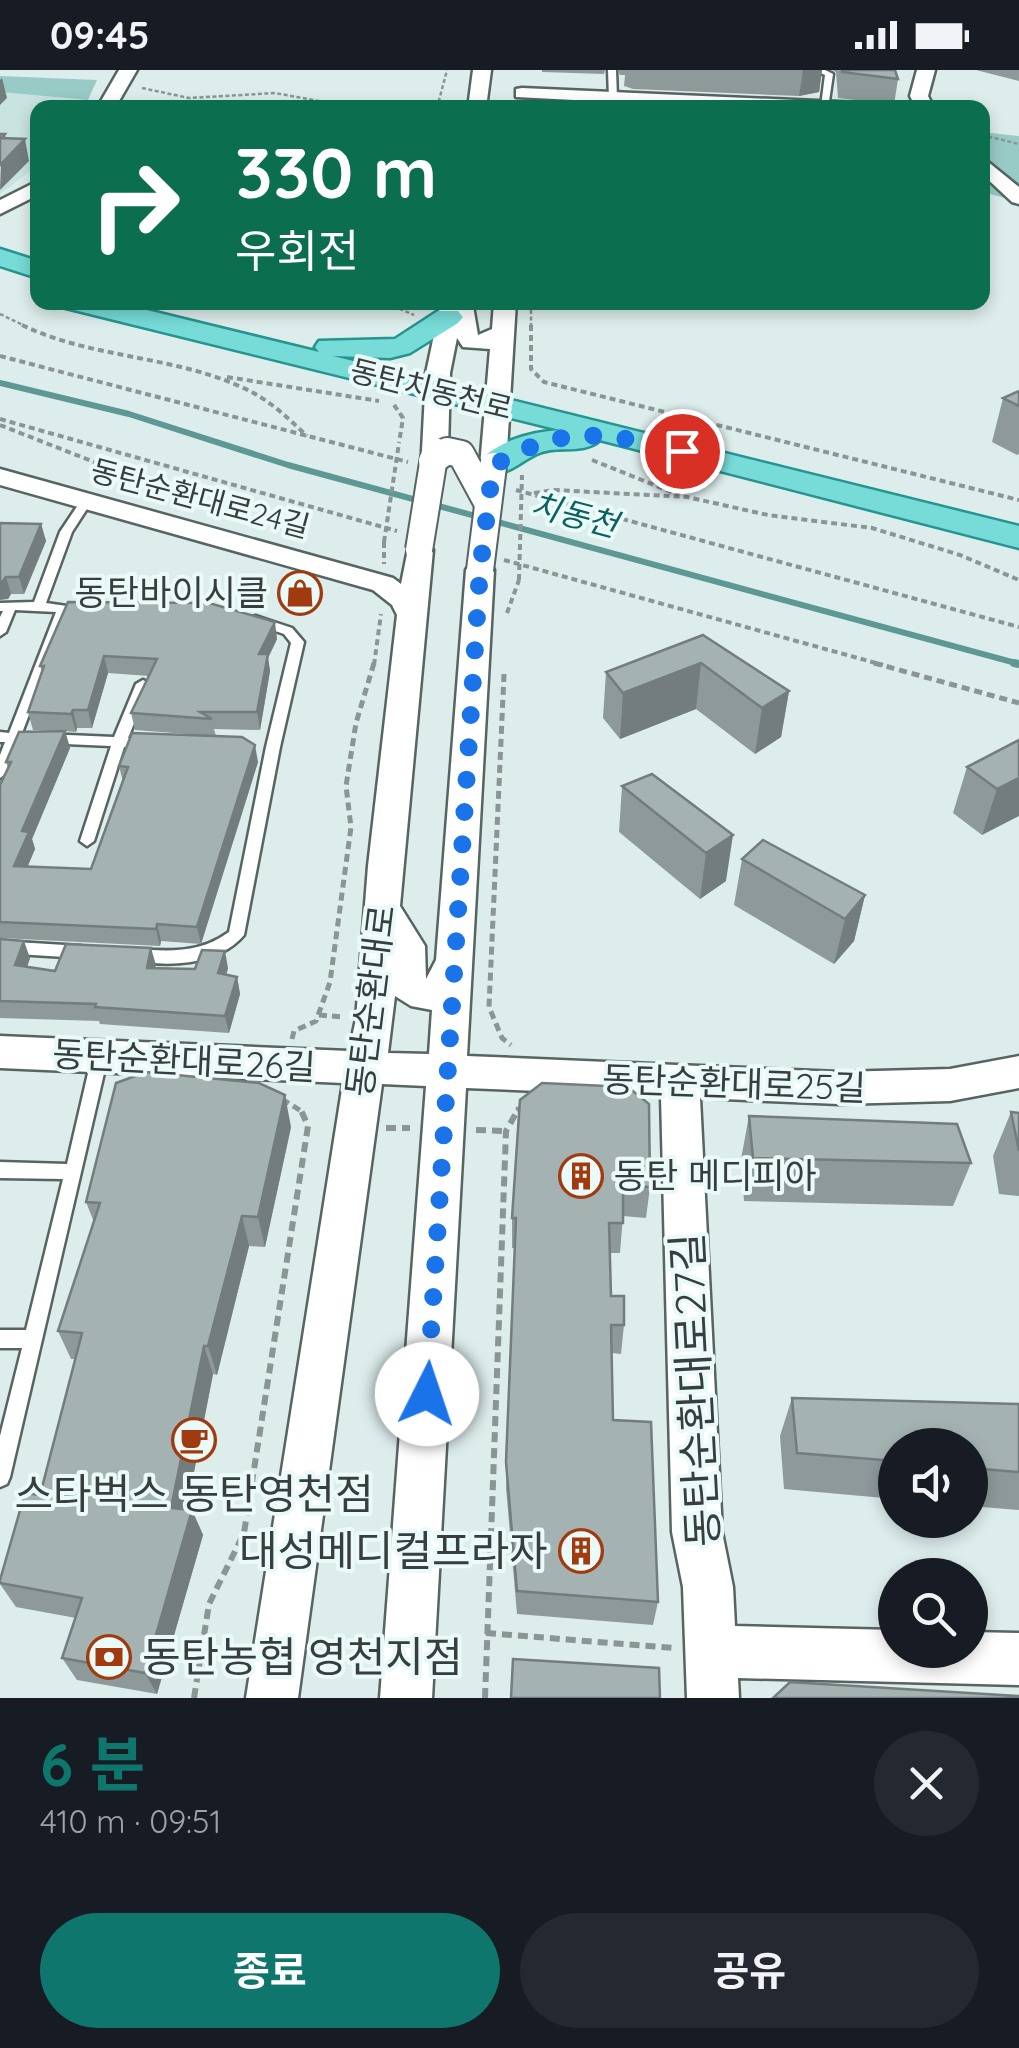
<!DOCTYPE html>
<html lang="ko">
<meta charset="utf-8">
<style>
:root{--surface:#171b24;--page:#242831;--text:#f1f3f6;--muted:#9ea1a6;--accent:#0f766e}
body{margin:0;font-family:Quicksand,"Noto Sans KR",sans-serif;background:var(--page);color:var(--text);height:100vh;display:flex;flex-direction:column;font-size:38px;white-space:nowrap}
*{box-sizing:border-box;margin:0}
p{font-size:32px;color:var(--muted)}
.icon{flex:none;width:55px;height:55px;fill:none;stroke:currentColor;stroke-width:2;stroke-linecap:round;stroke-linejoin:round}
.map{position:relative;height:1628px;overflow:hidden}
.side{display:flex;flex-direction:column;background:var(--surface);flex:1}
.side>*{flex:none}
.banner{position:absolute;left:30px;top:30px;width:960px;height:210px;border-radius:20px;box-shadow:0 5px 15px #0003;background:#0b6e4f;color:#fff;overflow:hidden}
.fabs{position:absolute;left:878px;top:1358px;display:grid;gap:20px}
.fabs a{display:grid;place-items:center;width:110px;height:110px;border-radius:50%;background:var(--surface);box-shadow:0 5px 15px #0003;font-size:50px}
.pin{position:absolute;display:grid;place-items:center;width:85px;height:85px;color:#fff;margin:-42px;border:5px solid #fff;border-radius:50%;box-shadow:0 2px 10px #0007}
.me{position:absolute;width:110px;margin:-55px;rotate:4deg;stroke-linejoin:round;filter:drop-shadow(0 0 8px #0008)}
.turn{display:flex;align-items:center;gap:35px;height:210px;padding:0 40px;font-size:45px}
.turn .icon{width:130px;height:130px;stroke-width:2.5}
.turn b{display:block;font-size:70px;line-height:85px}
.round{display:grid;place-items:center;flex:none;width:105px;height:105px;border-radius:52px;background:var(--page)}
.overview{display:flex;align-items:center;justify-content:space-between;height:170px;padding:0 40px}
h1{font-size:60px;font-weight:700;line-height:75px;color:var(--accent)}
.button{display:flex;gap:20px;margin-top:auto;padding:20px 40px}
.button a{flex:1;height:115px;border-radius:60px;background:var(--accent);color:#fff;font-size:40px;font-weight:700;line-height:115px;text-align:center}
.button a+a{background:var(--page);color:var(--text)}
.status{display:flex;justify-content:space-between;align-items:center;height:70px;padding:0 50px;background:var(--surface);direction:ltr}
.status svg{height:28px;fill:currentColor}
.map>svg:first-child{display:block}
.built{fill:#c9e3e0}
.green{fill:#98cac6}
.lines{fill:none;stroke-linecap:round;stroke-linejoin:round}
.stream-far1{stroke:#5d9894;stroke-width:6}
.stream{stroke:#5d9894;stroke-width:8}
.service-casing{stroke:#566462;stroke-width:5}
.tertiary-casing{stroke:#566462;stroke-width:5}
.primary-casing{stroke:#269490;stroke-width:5}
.path-far3{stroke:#8a9594;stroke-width:2.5;stroke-dasharray:4 2.5;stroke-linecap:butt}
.path-far2{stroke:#8a9594;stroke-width:4;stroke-dasharray:6 4;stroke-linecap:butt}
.path-far1{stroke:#8a9594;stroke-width:5;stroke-dasharray:8 5;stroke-linecap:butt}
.path{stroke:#8a9594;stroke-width:6;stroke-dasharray:10 6;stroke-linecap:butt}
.service{fill:#fff;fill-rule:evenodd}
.tertiary{fill:#fff;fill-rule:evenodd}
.primary{fill:#77dbd7;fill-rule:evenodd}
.tertiary-bridge-casing{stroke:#566462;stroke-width:30;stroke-linecap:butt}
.path-bridge{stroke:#8a9594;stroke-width:4;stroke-dasharray:6 4;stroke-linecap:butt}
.tertiary-bridge{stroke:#fff;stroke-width:26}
.wall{fill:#8d9a99;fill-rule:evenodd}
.shaded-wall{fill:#737d7d}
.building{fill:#a4b3b2;stroke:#737d7d;stroke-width:2.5}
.route{stroke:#1a73e8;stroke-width:18;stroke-dasharray:0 32.4}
.labels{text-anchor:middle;stroke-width:8;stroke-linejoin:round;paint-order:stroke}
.far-street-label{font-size:30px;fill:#383e3d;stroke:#eafaf9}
.far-water-label{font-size:32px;font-style:italic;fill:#0a615d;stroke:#eafaf9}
.poi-label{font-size:35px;fill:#383e3d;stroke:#eafaf9;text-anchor:end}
.street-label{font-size:35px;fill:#383e3d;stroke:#eafaf9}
.near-street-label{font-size:42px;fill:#383e3d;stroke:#eafaf9}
.near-poi-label{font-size:42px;fill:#383e3d;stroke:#eafaf9}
</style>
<div class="status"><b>09:45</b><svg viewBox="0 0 49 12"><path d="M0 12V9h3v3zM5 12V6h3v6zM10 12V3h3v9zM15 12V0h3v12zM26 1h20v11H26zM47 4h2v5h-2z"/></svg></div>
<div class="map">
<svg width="1019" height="1628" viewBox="0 0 1019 1628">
<rect width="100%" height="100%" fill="#ddedec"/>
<path class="built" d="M0,22L88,30L83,37L38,38L37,96L0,124Z"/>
<g class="green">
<path d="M0,6L97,10L88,30L0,22Z"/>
<path d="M982,62L1019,66V132L983,122Z"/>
</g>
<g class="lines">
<path class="stream-far1" d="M0,313L129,344L288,395L1019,594"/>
<path class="stream" d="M1014,593L1019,594"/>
<g class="service-casing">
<g id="service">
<path d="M608,0H616L617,28L613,30L609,28Z"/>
<path d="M814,0H825L833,4L828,38L821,36L825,5Z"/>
<path d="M86,428L92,431L72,462L46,533L67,536L69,539L22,663L114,667L136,614L143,610L150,614L128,668H146L153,673L146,678L124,677L94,771L87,776L80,771L111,676L19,672L7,703L0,708V685L5,672H0V662L9,663L56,542L15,540L6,562L0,566V547L3,541H0V533L34,532L60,462L82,429Z"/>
<path d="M256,546L292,558L304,572L280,677L244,865C218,896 165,898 128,889L126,885L128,881L134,879C169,881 199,884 229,862L266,677L291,573L284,564L252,553V547Z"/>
<path d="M0,871L81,876L87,878L89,882L87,886L81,888L0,883Z"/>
<path d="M100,979L106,981L108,986L10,1407L7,1414L0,1417V1366L22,1278H0V1260H26L63,1109L0,1108V1092L67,1094L92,986L94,981Z"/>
</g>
</g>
<g class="tertiary-casing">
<g id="tertiary">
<path d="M119,0H137L115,38H97Z"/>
<path d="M473,0H491L486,38H468Z"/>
<path d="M917,0H935L928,26L934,38H916L910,26Z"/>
<path d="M522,18L862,33L871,38H728L516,27V19Z"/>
<path d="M982,87L1019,117V134L1012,132L982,104Z"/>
<path d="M38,111V125L0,144V130Z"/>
<path d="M441,232L473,236L478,265L492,259L494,232H516L506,396L502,402L493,404L480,396L490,279L463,277L457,268L450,303L448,381L435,389L422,381L426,303Z"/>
<path d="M0,399L393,508L401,514L409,474H429L433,480L400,836L425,876L426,909L436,890L466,500L470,494H490L494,500L467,986L839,1002L950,999L1019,986V1018L950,1031L839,1034L700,1028L722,1462L733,1517L735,1556L895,1560V1580H970V1562L1019,1563V1615L738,1608L739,1628H687L683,1517L672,1462L661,1026L466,1018L432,1628H380L426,1016L382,1014L298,1628H246L343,1013L0,998V966L349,981L356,949L368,796L397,545L392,535L373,520L0,415ZM395,926L411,936L432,940L429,984L388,983Z"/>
</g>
</g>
<g class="primary-casing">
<g id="primary">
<path d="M0,179L38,191V208L0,196Z"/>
<path d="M62,232H114L319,282L315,277L319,271L395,269L438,241H458L463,247L458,253L410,283L390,288L333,286L1019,456V478L600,370C584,385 558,375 539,383C518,392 506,409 481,403L476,396C494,371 531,362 560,360L66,238Z"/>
</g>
</g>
<g class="path-far3">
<path d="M142,18L189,28L275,23L357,38"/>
<path d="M355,37L369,38"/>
<path d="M437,38L447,0"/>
<path d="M982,65L1019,74"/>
<path d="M401,232L400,239L414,245"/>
<path d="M531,240V257"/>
<path d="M0,244L27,257"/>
</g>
<g class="path-far2">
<path d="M22,255C90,288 169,285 239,316C266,327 286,346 307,366"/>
<path d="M531,255V299L544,312L1019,430"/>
<path d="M0,286L408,392"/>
<path d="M227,307L379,331"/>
<path d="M394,335L403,348L399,373"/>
<path d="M0,349L397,461"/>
<path d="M0,355L239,449"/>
<path d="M592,390L679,425"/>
<path d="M516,420L1019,557"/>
<path d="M534,423L554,420L687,427L768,445L872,458L960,485L1019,510"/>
<path d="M384,472V494"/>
<path d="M504,490L883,595"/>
<path d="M507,543L519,510"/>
<path d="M374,595L381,544"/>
</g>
<g class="path-far1">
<path d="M874,593L1019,633"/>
<path d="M504,604L489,937L502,968L511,975"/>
<path d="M319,945L343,947"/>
<path d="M292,969L294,961L316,951L330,912L351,757L346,716L356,653L374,593"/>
<path d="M282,1029L301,1041"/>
<path d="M517,1041L521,1037"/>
</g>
<g class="path">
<path d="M386,1058H410"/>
<path d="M476,1060L505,1061"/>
<path d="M486,1563L674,1578"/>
<path d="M194,1628L209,1534L244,1463L308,1056L300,1038"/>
<path d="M485,1628L506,1061L519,1038"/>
</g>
<use href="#service" class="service"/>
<use href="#tertiary" class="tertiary"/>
<use href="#primary" class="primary"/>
<g class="tertiary-bridge-casing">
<g id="tertiary-bridge">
<path d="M432,391L447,381L461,384L488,434"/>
<path d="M419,480L435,381"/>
<path d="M480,500L493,396"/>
</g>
</g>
<g class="path-bridge">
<path d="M384,472L399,373"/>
<path d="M519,510L522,405"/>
</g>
<use href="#tertiary-bridge" class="tertiary-bridge"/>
</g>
<g class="wall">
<path d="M542,0H605L604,4L542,2Z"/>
<path d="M618,0H822L819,22L799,26L633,19L624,16L625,5H620Z"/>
<path d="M832,0H895L898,9L894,35L838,28L836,2Z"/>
<path d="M976,0H1019V11Z"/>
<path d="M1019,321V384L1017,385L992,372L1003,328Z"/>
<path d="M0,453L41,454L46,471L24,524H11L8,529Z"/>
<path d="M68,532L277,569L268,588L270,601L260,660L214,659L216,666L258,692L201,874L161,871L160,876L0,868V715L8,698L6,692L57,661L33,660L28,642L42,601L40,596ZM108,603L149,606L131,643L135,660L200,665L119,696L123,712L91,799L28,796L35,779L32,769L70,678L65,661L76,662L77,658H92Z"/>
<path d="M703,565L789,621L781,667L755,684L696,639L620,669L603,648L606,602Z"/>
<path d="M1019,670L982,765L953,743L967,697Z"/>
<path d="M652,704L726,811L700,829L619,762L622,716Z"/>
<path d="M742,789L865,825L854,871L834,894L734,835Z"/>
<path d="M0,869L30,888L27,897L55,901L151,878L155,898H228L226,905L237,907L240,924L229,963L100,954L99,951L0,948Z"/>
<path d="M542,1013L650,1117L646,1148L623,1146L620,1183H610L611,1226L624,1255L621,1284L612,1283L613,1350L658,1532L653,1555L517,1544L506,1418L515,1178H512V1148Z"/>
<path d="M1011,1042L1019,1043V1126L999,1124L993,1086Z"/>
<path d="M749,1046L971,1093L953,1136L744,1131L741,1089Z"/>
<path d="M291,1057L265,1177L249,1176L217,1305L213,1304L187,1439L192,1440L203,1465L157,1624L77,1610L62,1588L76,1548L16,1537L0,1514V1510L40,1425L75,1289H71L58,1261L94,1152L86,1132Z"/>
<path d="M792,1328L1019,1334V1440L970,1436V1375H895V1429L784,1419L780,1366Z"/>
</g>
<g class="shaded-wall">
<path d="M803,0H822L819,22L799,26Z"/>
<path d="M2,8L7,28L0,35V10Z"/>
<path d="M5,64L9,85L25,69L29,91L0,120L2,68Z"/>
<path d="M41,454L46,471L24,524L19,507Z"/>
<path d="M6,507L11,524L8,529L0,530V512Z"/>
<path d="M275,552L277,569L268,588L270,601L260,660L257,642L259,584Z"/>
<path d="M104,586L108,603L92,658L88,640Z"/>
<path d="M701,593L696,639L620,669L623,623Z"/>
<path d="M789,621L781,667L755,684L762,638Z"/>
<path d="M73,640L77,658L76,662L71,644Z"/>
<path d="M65,661L70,678L32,769L35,779L20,813L14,796L22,761Z"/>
<path d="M255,675L258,692L201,874L197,857Z"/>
<path d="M1019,708V746L982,765L997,719Z"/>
<path d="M733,765L726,811L700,829L706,783Z"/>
<path d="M865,825L854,871L834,894L845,849Z"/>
<path d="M157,854L161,871L160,876L156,859Z"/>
<path d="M24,871L30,888L22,912L15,895Z"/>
<path d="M151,878L156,895L151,915L147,898Z"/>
<path d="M225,881L228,898L222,920L218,903Z"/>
<path d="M237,907L240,924L229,963L225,946Z"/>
<path d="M285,1025L291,1057L265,1177L258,1147Z"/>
<path d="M242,1146L249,1176L217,1305L208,1276Z"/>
<path d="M204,1276L213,1304L182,1463L171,1438Z"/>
<path d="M192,1440L203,1465L157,1624L145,1603Z"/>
</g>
<g class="building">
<path d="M842,0H895L898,9L842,2Z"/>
<path d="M0,64H5L2,68L25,69L0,95Z"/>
<path d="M1019,321V336L1003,328Z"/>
<path d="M0,453L41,454L19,507H6L2,512H0Z"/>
<path d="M68,532L209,533L275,552L259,584H268L257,642H200L212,649L131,643L157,589L104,586L88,640H73L71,644L28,642L44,596H40Z"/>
<path d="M703,565L789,621L762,638L701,593L623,623L606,602Z"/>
<path d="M65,661L22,761L29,762L14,796L91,799L128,697L119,696L132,663L242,667L255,675L197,857L157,854L156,859L0,852V715L11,692H6L19,662Z"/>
<path d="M1019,670V708L997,719L967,697Z"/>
<path d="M652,704L733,765L706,783L622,716Z"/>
<path d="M763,770L865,825L845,849L742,789Z"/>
<path d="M0,869L24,871L15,895L55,901L66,874L151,878L147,898L195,899L202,880L225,881L218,903L237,907L225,946L95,937L96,934L0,931Z"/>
<path d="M146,1002L259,1013L285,1025L258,1147L242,1146L208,1276H204L171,1438L192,1440L145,1603L62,1588L82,1528L0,1513V1510L25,1423L40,1425L82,1263L58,1261L100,1133L86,1132L116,1013Z"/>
<path d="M542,1013L628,1017L649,1034L650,1117L623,1116V1153H609L611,1226H624V1255H611L613,1350L651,1352L658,1532L517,1521L506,1392L516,1148H512L520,1030Z"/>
<path d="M1011,1042L1019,1043V1081Z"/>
<path d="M749,1046L957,1054L971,1093L753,1088Z"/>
<path d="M792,1328L1019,1334V1402L970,1398V1375H895V1391L797,1383Z"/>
<path d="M513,1589L659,1598L660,1628H511Z"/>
<path d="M790,1612L1019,1626V1628H773Z"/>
</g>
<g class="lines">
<path class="route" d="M427,1324L480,500L493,396C565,353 606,363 682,381"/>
</g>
<defs>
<g id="shop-ring" transform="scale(2.25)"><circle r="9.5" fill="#eafaf9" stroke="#a13b0f" stroke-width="1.5"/><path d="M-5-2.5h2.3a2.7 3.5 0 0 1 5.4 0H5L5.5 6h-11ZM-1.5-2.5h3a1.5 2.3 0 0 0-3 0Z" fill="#a13b0f"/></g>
<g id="building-ring" transform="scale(2.25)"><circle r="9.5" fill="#eafaf9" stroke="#a13b0f" stroke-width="1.5"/><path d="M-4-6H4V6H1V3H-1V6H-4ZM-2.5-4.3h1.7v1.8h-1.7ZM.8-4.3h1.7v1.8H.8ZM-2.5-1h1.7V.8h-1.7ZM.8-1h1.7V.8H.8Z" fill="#a13b0f"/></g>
<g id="cafe-ring" transform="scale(2.25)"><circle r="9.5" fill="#eafaf9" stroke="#a13b0f" stroke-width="1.5"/><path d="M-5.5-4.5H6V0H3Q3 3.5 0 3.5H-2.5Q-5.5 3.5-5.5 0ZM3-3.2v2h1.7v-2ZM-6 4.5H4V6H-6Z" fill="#a13b0f"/></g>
<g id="bank-ring" transform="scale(2.25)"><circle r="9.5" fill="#eafaf9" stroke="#a13b0f" stroke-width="1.5"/><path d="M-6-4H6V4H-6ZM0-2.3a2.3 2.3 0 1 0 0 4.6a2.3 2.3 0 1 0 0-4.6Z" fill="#a13b0f"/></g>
</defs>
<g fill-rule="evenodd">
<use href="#shop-ring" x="300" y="523"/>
<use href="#building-ring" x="581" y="1106"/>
<use href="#cafe-ring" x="194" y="1370"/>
<use href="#building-ring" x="581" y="1481"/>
<use href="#bank-ring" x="109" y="1587"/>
</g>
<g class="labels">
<g class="far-street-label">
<text transform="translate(431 320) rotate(14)" y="10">동탄치동천로</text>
<text transform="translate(200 429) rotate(15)" y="10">동탄순환대로24길</text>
</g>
<g class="far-water-label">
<text transform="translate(574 445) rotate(15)" y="11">치동천</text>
</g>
<g class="poi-label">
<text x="268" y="535">동탄바이시클</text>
<text x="614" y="1118" text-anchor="start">동탄 메디피아</text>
</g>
<g class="street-label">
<text transform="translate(371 931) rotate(-83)" y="12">동탄순환대로</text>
<text transform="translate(184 991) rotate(3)" y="12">동탄순환대로26길</text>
<text transform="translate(734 1014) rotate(2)" y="12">동탄순환대로25길</text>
</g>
<g class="near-street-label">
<text transform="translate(695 1320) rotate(-93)" y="15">동탄순환대로27길</text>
</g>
<g class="near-poi-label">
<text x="194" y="1439">스타벅스 동탄영천점</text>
<text x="548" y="1496" text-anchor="end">대성메디컬프라자</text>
<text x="142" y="1602" text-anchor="start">동탄농협 영천지점</text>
</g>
</g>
</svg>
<div class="fabs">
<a><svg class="icon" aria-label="sound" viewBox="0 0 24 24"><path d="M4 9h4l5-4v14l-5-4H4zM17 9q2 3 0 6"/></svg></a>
<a><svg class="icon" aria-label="search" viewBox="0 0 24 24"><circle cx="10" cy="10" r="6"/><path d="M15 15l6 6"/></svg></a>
</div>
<div class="pin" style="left:682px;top:381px;background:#d93025"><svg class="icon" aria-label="arrive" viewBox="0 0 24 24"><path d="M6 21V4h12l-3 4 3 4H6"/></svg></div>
<svg class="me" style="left:427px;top:1324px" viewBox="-20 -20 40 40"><circle r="19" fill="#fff"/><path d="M0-13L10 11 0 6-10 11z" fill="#1a73e8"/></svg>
<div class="banner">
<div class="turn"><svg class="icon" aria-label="right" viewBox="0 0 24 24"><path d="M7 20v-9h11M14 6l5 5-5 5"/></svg><div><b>330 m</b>우회전</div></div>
</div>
</div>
<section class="side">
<div class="overview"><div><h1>6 분</h1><p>410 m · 09:51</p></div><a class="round"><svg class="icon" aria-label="close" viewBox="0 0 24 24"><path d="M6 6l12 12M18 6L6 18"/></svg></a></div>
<div class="button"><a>종료</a><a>공유</a></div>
</section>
